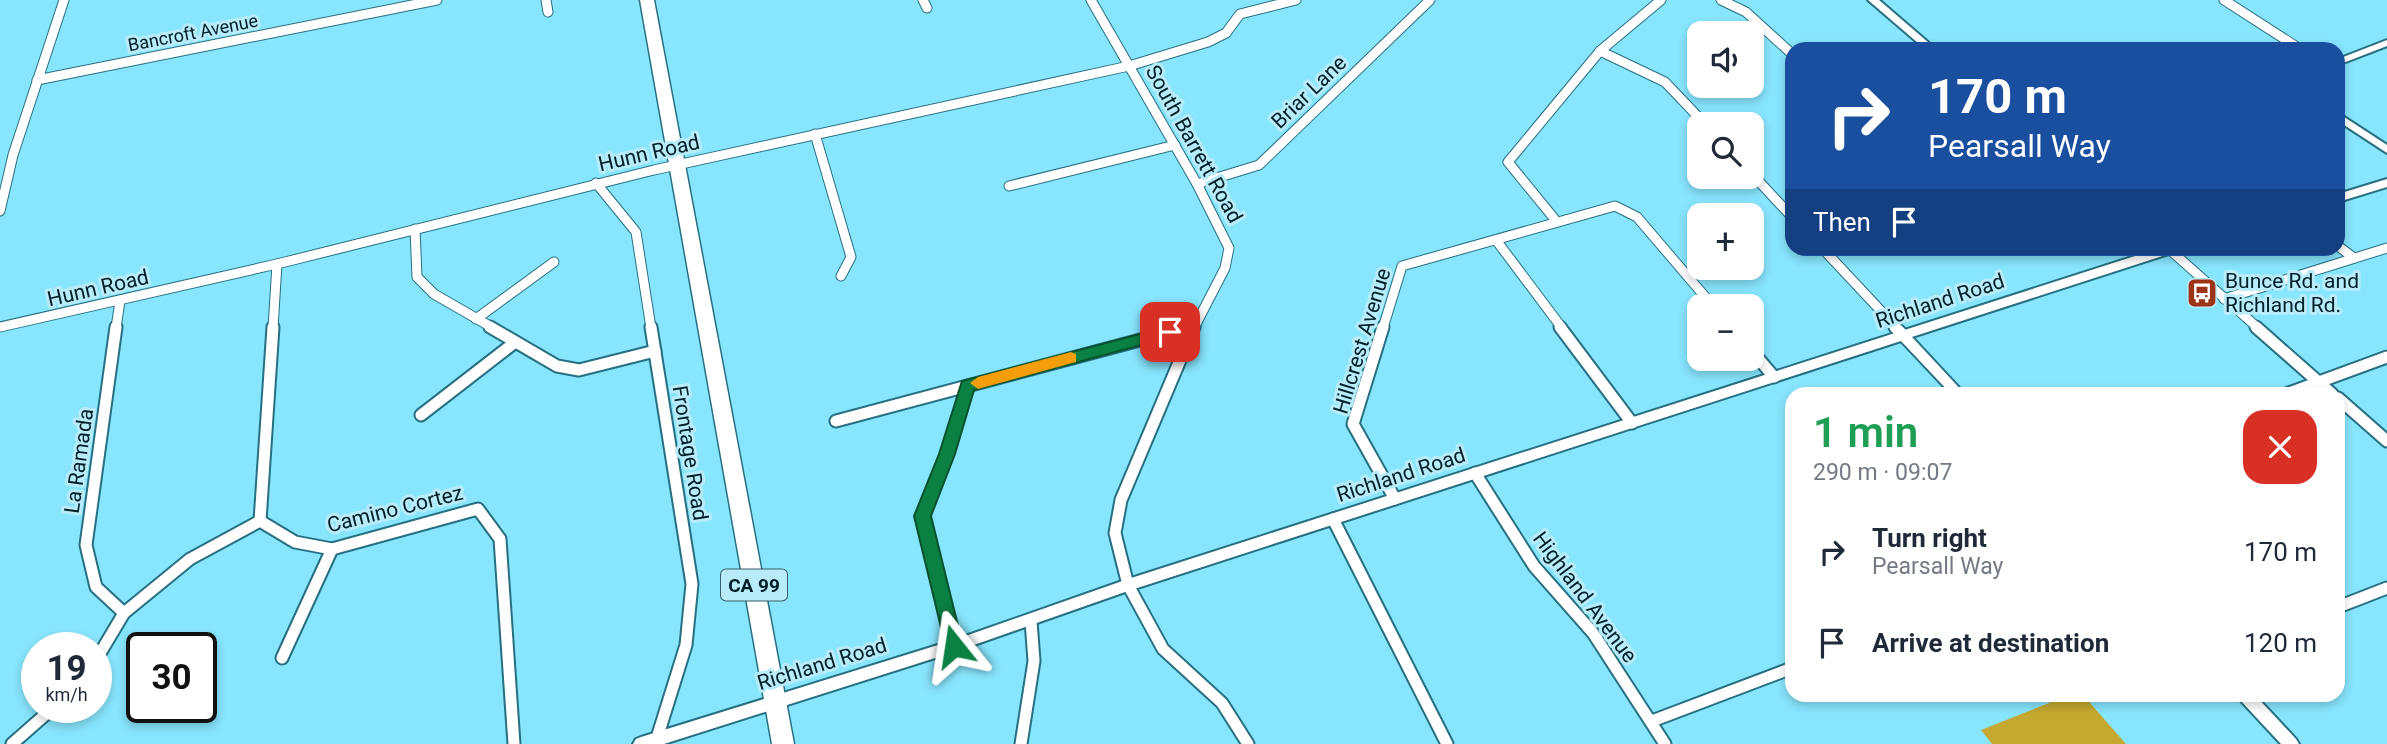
<!DOCTYPE html>
<meta charset="utf-8">
<style>
:root{--surface:#fff;--page:#f2f2f3;--text:#1f2937;--muted:#747a83}
body{margin:0;font-family:Roboto,sans-serif;background:var(--page);color:var(--text);height:100vh;display:flex;flex-direction:column;font-size:26px;white-space:nowrap}
*{box-sizing:border-box;margin:0}
p{font-size:23px;color:var(--muted)}
.icon{flex:none;width:38px;height:38px;fill:none;stroke:currentColor;stroke-width:2;stroke-linecap:round;stroke-linejoin:round}
.map{position:relative;flex:1;overflow:hidden}
.sheet{position:absolute;left:1785px;top:387px;width:560px;height:315px;display:flex;flex-direction:column;background:var(--surface);border-radius:21px;box-shadow:0 4px 10px #0003}
.sheet>*{flex:none}
.banner{position:absolute;left:1785px;top:42px;width:560px;height:214px;border-radius:21px;box-shadow:0 4px 10px #0003;background:#1a4fa0;color:#fff;overflow:hidden}
.controls{position:absolute;left:1687px;top:21px;display:grid;gap:14px}
.controls a{display:grid;place-items:center;width:77px;height:77px;border-radius:14px;background:var(--surface);box-shadow:0 4px 10px #0003;font-size:35px}
.speed{position:absolute;left:21px;top:632px;display:flex;gap:14px;font-size:35px;font-weight:700;text-align:center}
.speed>*{display:grid;place-content:center;width:91px;height:91px;border-radius:50%;background:var(--surface);box-shadow:0 4px 10px #0003;line-height:1}
.speed small{font-size:18px;font-weight:400}
.speed .limit{border:4px solid #111;border-radius:10px;background:#fff;color:#111}
.pin{position:absolute;display:grid;place-items:center;width:60px;height:60px;color:#fff;margin:-30px;border-radius:14px;box-shadow:0 4px 10px #0006}
.me{position:absolute;width:77px;margin:-38px;rotate:345deg;stroke-linejoin:round;filter:drop-shadow(0 0 5px #0008)}
.turn{display:flex;align-items:center;gap:24px;height:147px;padding:0 28px;font-size:32px}
.turn .icon{width:91px;height:91px;stroke-width:2.5}
.turn b{display:block;font-size:49px;line-height:60px}
.then{display:flex;align-items:center;height:66px;padding:0 28px;background:#0003;gap:14px;font-size:26px}
.round{display:grid;place-items:center;flex:none;width:74px;height:74px;border-radius:21px;background:var(--page)}
.summary{display:flex;align-items:center;justify-content:space-between;height:119px;padding:0 28px}
h1{font-size:42px;font-weight:600;line-height:52px;color:#1e9e55}
ul{padding:0;list-style:none}
li{display:flex;align-items:center;gap:21px;height:91px;padding:0 28px}
li div{flex:1}
li b{display:block;font-size:26px}
li em{font-style:normal}
.map>svg:first-child{display:block}
.green{fill:#c4a82f}
.lines{fill:none;stroke-linecap:round;stroke-linejoin:round}
.minor-far1-casing{stroke:#267081;stroke-width:11}
.minor-casing{stroke:#267081;stroke-width:15}
.tertiary-casing{stroke:#267081;stroke-width:4}
.trunk-casing{stroke:#267081;stroke-width:3}
.minor-far1{stroke:#fff;stroke-width:9}
.minor{stroke:#fff;stroke-width:11}
.tertiary{fill:#fff;fill-rule:evenodd}
.trunk{fill:#fff;fill-rule:evenodd}
.route{fill:#0b8043;stroke:#07532c;stroke-width:2}
.slow{fill:#f59e0b}
.labels{text-anchor:middle;stroke-width:6;stroke-linejoin:round;paint-order:stroke}
.far-street-label{font-size:18px;fill:#011f26;stroke:#b8ecfa}
.shield{fill:#b8ecfa;stroke:#385c66;stroke-width:2}
.shield-label{font-size:19px;font-weight:bold;fill:#011f26}
.street-label{font-size:21px;fill:#011f26;stroke:#b8ecfa}
.poi-label{font-size:21px;fill:#011f26;stroke:#b8ecfa;text-anchor:start}
</style>
<div class="map">
<svg width="2387" height="744" viewBox="0 0 2387 744">
<rect width="100%" height="100%" fill="#87e5fd"/>
<path class="green" d="M2069,695H2083L2126,744H1992L1981,730Z"/>
<g class="lines">
<g class="minor-far1-casing">
<g id="minor-far1">
<path d="M546,0L548,12"/>
<path d="M923,0L927,8"/>
<path d="M1091,0L1197,184L1229,248L1225,268L1194,328"/>
<path d="M1721,0L1746,12L1792,54"/>
<path d="M2224,0L2300,49"/>
<path d="M2029,49L2032,48"/>
<path d="M1600,51L1665,82L1705,124"/>
<path d="M37,80L437,0"/>
<path d="M815,134L851,257L841,276"/>
<path d="M1752,174L1792,217"/>
<path d="M596,183L636,232L651,328"/>
<path d="M1197,184L1259,165L1430,0"/>
<path d="M1009,186L1175,145"/>
<path d="M0,211L13,155L64,0"/>
<path d="M1557,222L1508,162L1600,51L1661,0"/>
<path d="M415,229L417,277L434,294L493,328"/>
<path d="M1496,240L1562,328"/>
<path d="M2338,246L2354,258"/>
<path d="M1822,248L1897,328"/>
<path d="M2170,250L2258,328"/>
<path d="M2224,299L2387,248"/>
<path d="M476,319L554,262"/>
<path d="M0,327L277,264L654,170L1129,66L1208,42L1226,33L1240,14L1296,0"/>
<path d="M116,328L120,301"/>
<path d="M273,328L277,264"/>
<path d="M1182,328L1195,325"/>
<path d="M1383,328L1402,266L1615,206L1637,217L1713,306"/>
</g>
</g>
<g class="minor-casing">
<g id="minor">
<path d="M116,327L86,545L96,587L124,613"/>
<path d="M273,327L260,521L295,542L332,549L478,509L500,539L514,744"/>
<path d="M490,327L557,366L579,370L655,351"/>
<path d="M651,327L692,584L686,645L657,738"/>
<path d="M1194,327L1121,500L1115,533L1128,585L1163,649L1222,703L1248,744"/>
<path d="M1383,327L1353,424L1395,499"/>
<path d="M1560,327L1632,423"/>
<path d="M1895,327L1903,335"/>
<path d="M2256,327L2332,394"/>
<path d="M1752,351L1774,377"/>
<path d="M2286,394L2387,357"/>
<path d="M2338,398L2387,441"/>
<path d="M421,415L514,343"/>
<path d="M836,421L1189,327"/>
<path d="M1475,473L1534,566L1593,633L1665,744"/>
<path d="M1333,519L1447,744"/>
<path d="M2338,607L2387,588"/>
<path d="M954,646L922,516L947,455L968,386"/>
<path d="M282,658L332,549"/>
<path d="M96,660L124,613L190,559L260,521"/>
<path d="M1652,721L1792,668"/>
<path d="M12,744L54,707"/>
<path d="M1021,744L1034,661L1031,621"/>
</g>
</g>
<g class="tertiary-casing">
<g id="tertiary">
<path d="M1868,0H1879L1936,49H1925Z"/>
<path d="M2387,40V46L2338,65V59Z"/>
<path d="M2338,113L2387,145V153L2338,121Z"/>
<path d="M2387,179V187L2338,202V194Z"/>
<path d="M2160,248H2179L2178,251L1912,337L1965,394H1951L1901,341L1128,591L954,652L664,744H633L636,739L641,737L954,640L1128,579Z"/>
<path d="M2238,695H2255L2296,739L2299,744H2281L2240,700Z"/>
</g>
</g>
<g class="trunk-casing">
<path id="trunk" d="M640,0H654L794,744H772Z"/>
</g>
<use href="#minor-far1" class="minor-far1"/>
<use href="#minor" class="minor"/>
<use href="#tertiary" class="tertiary"/>
<use href="#trunk" class="trunk"/>
</g>
<path class="route" d="M1170,326L1175,328V336L974,390L955,454L931,516L963,646L961,652L954,655L947,652L914,516L939,454L962,381Z"/>
<path class="slow" d="M1071,352L1076,354V362L978,389L970,383L978,377Z"/>
<defs>
<g id="bus-square" transform="scale(1.575)"><rect x="-9" y="-9" width="18" height="18" rx="4" fill="#9c3418" stroke="#b8ecfa"/><path d="M-5-6H5V4H4V6H2V4H-2V6H-4V4H-5ZM-3.5-4V0h7V-4ZM-3.5 1.2v1.5H-2V1.2ZM2 1.2v1.5H3.5V1.2Z" fill="#fff"/></g>
</defs>
<g fill-rule="evenodd">
<use href="#bus-square" x="2202" y="293"/>
</g>
<g class="labels">
<g class="far-street-label">
<text transform="translate(193 33) rotate(-11)" y="6">Bancroft Avenue</text>
</g>
<rect class="shield" x="721" y="569.5" width="66" height="31" rx="5"/>
<g class="shield-label">
<text x="754" y="592">CA 99</text>
</g>
<g class="street-label">
<text transform="translate(1309 92) rotate(-44)" y="7">Briar Lane</text>
<text transform="translate(1194 144) rotate(61)" y="7">South Barrett Road</text>
<text transform="translate(649 153) rotate(-13)" y="7">Hunn Road</text>
<text transform="translate(98 288) rotate(-13)" y="7">Hunn Road</text>
<text transform="translate(1940 301) rotate(-18)" y="7">Richland Road</text>
<text transform="translate(1362 341) rotate(-73)" y="7">Hillcrest Avenue</text>
<text transform="translate(690 453) rotate(81)" y="7">Frontage Road</text>
<text transform="translate(79 461) rotate(-82)" y="7">La Ramada</text>
<text transform="translate(1401 475) rotate(-18)" y="7">Richland Road</text>
<text transform="translate(395 509) rotate(-14)" y="7">Camino Cortez</text>
<text transform="translate(1585 597) rotate(53)" y="7">Highland Avenue</text>
<text transform="translate(822 664) rotate(-17)" y="7">Richland Road</text>
</g>
<g class="poi-label">
<text x="2225" y="288">Bunce Rd. and<tspan x="2225" dy="24">Richland Rd.</tspan></text>
</g>
</g>
</svg>
<div class="controls">
<a><svg class="icon" aria-label="sound" viewBox="0 0 24 24"><path d="M4 9h4l5-4v14l-5-4H4zM17 9q2 3 0 6"/></svg></a>
<a><svg class="icon" aria-label="search" viewBox="0 0 24 24"><circle cx="10" cy="10" r="6"/><path d="M15 15l6 6"/></svg></a>
<a>+</a>
<a>−</a>
</div>
<div class="speed"><div>19<small>km/h</small></div><div class="limit">30</div></div>
<div class="pin" style="left:1170px;top:332px;background:#d93025"><svg class="icon" aria-label="arrive" viewBox="0 0 24 24"><path d="M6 21V4h12l-3 4 3 4H6"/></svg></div>
<svg class="me" style="left:954px;top:646px" viewBox="-20 -20 40 40"><path d="M0-17L14 15 0 8-14 15z" fill="#0b8043" stroke="#fff" stroke-width="4"/></svg>
<div class="banner">
<div class="turn"><svg class="icon" aria-label="right" viewBox="0 0 24 24"><path d="M7 20v-9h11M14 6l5 5-5 5"/></svg><div><b>170 m</b>Pearsall Way</div></div>
<div class="then">Then<svg class="icon" aria-label="arrive" viewBox="0 0 24 24"><path d="M6 21V4h12l-3 4 3 4H6"/></svg></div>
</div>
<section class="sheet">
<div class="summary"><div><h1>1 min</h1><p>290 m · 09:07</p></div><a class="round" style="background:#d93025;color:#fff"><svg class="icon" aria-label="close" viewBox="0 0 24 24"><path d="M6 6l12 12M18 6L6 18"/></svg></a></div>
<ul>
<li><svg class="icon" aria-label="right" viewBox="0 0 24 24"><path d="M7 20v-9h11M14 6l5 5-5 5"/></svg><div><b>Turn right</b><p>Pearsall Way</p></div><em>170 m</em></li>
<li><svg class="icon" aria-label="arrive" viewBox="0 0 24 24"><path d="M6 21V4h12l-3 4 3 4H6"/></svg><div><b>Arrive at destination</b></div><em>120 m</em></li>
</ul>
</section>
</div>
